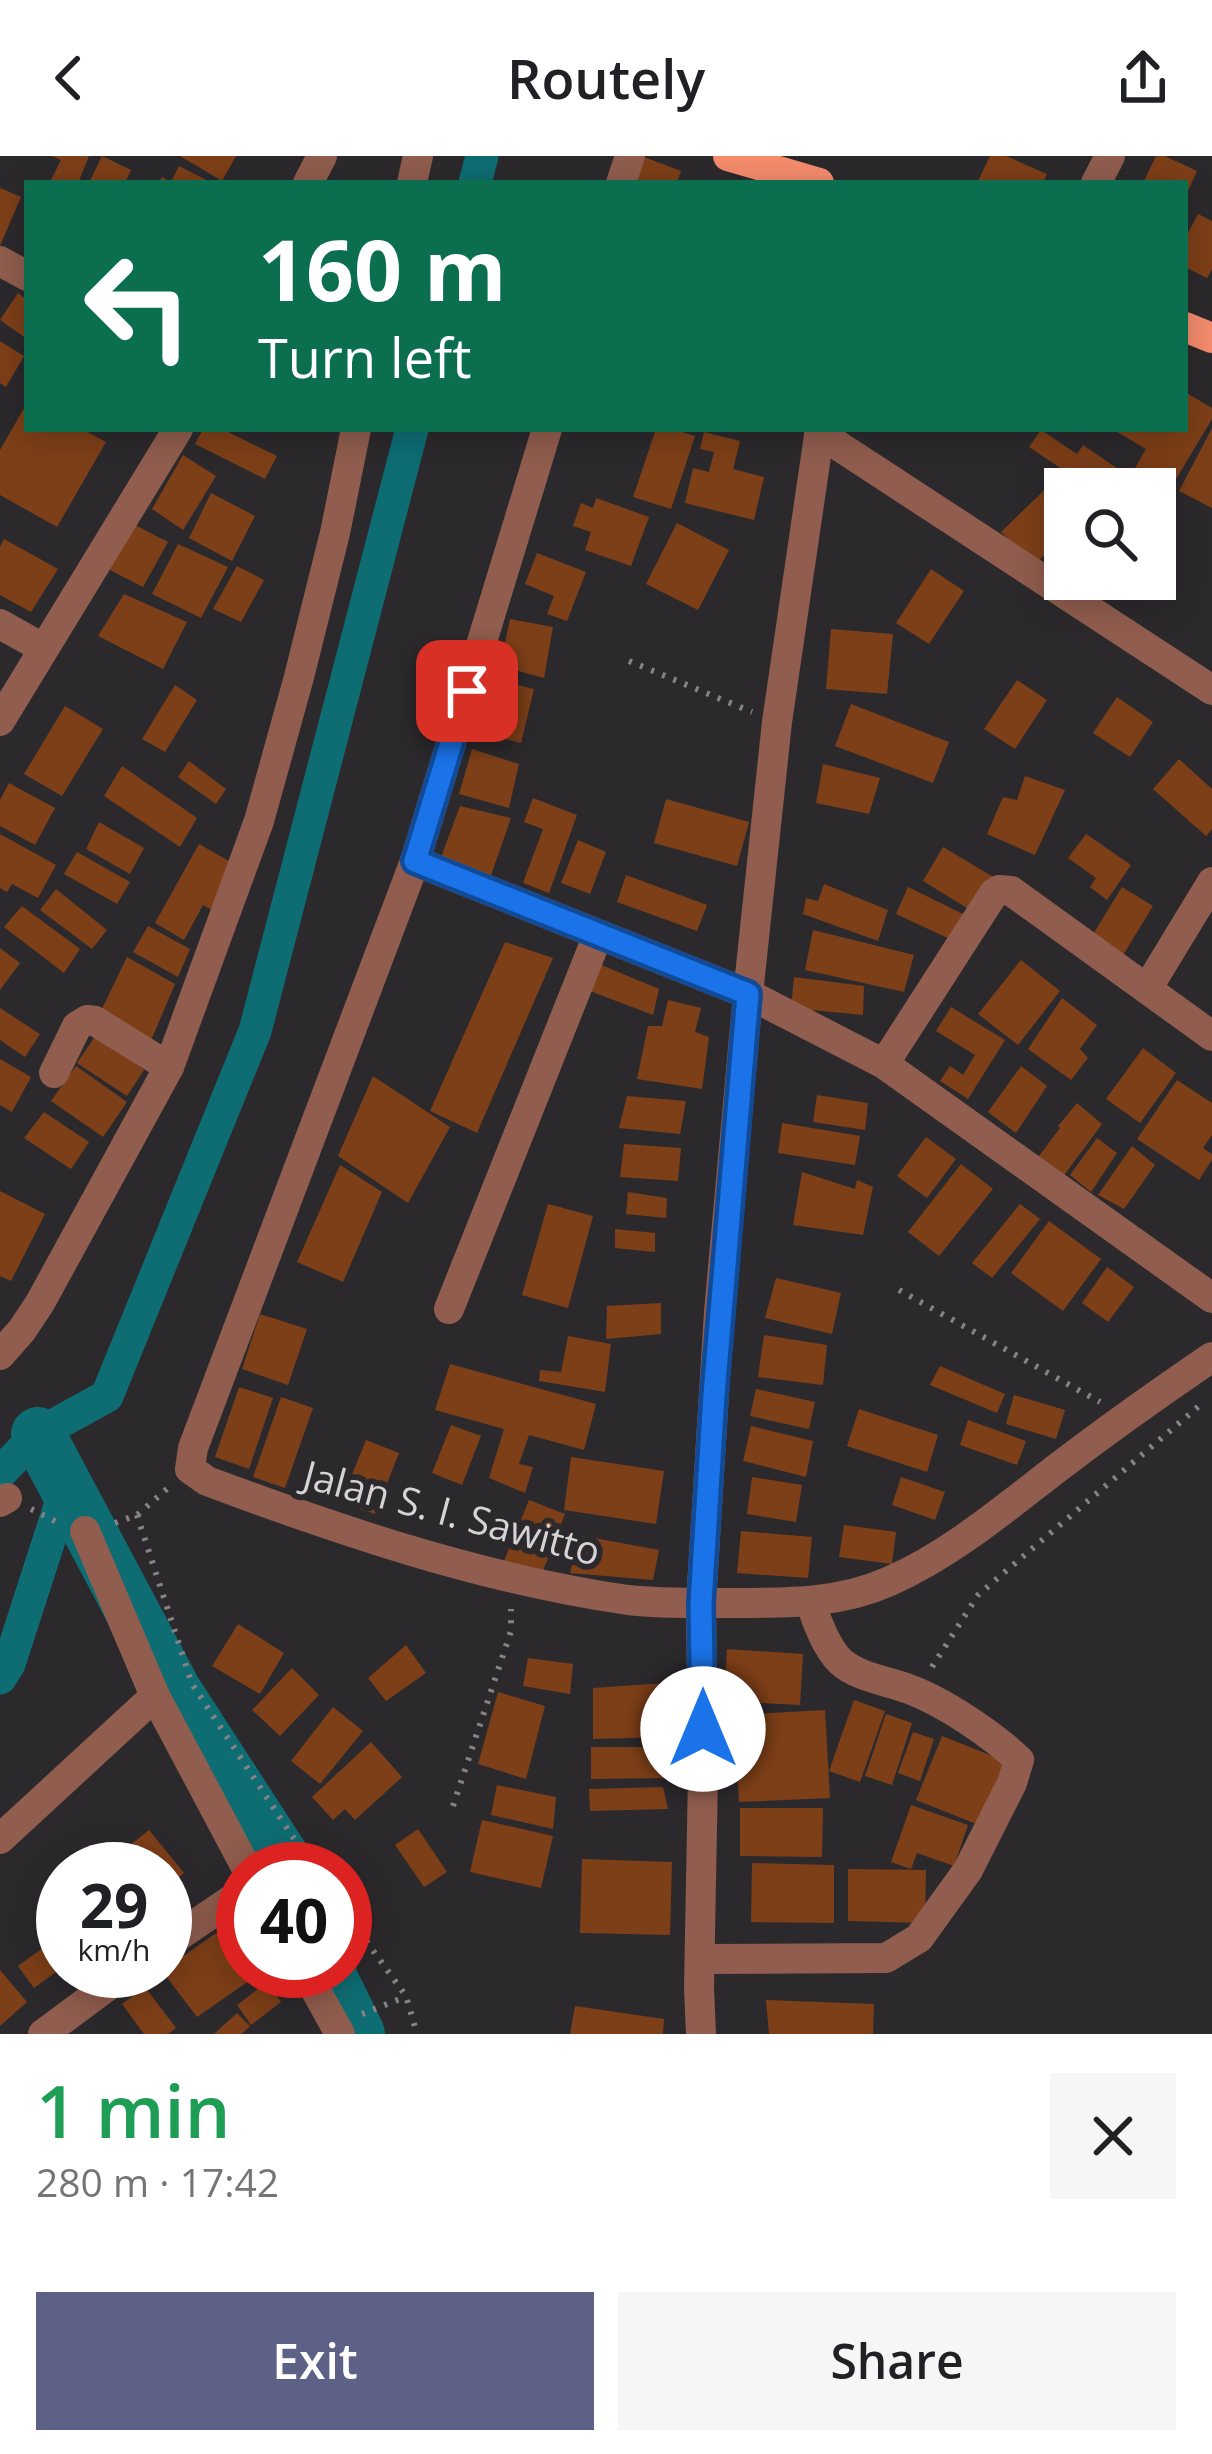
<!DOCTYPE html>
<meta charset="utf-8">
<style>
:root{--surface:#fff;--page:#f6f6f6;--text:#202124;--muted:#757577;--accent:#5d6185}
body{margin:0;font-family:"Open Sans",sans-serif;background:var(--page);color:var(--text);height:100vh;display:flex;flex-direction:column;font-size:45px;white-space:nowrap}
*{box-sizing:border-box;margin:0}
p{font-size:39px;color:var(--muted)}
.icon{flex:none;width:66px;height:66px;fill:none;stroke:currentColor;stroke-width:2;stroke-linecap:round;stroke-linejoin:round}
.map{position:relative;height:1878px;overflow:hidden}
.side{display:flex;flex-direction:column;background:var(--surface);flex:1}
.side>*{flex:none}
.top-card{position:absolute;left:24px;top:24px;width:1164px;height:252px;border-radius:0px;box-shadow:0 6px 30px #0003;background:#0b6e4f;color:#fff;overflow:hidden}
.controls{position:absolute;left:1044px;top:312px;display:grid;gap:24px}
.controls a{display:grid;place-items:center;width:132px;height:132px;border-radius:0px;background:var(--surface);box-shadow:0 6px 30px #0003;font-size:60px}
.speed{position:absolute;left:36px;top:1686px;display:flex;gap:24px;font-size:60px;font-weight:700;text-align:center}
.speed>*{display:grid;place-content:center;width:156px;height:156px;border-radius:50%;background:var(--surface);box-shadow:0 6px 30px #0003;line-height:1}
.speed small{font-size:30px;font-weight:400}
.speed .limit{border:18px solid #d22;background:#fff;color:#111}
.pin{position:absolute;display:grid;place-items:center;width:102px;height:102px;color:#fff;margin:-51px;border-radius:24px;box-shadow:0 6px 18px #0006}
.me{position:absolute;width:132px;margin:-66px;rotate:0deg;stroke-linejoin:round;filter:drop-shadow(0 0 9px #0008)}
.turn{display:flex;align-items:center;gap:42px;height:252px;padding:0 36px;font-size:54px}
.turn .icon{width:156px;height:156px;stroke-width:2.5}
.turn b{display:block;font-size:84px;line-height:102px}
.round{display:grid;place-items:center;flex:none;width:126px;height:126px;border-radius:0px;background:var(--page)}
.summary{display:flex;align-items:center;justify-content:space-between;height:204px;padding:0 36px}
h1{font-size:72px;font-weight:600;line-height:90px;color:#1e9e55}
.action{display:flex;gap:24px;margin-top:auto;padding:24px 36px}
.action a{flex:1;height:138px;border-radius:0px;background:var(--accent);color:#fff;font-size:48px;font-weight:600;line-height:138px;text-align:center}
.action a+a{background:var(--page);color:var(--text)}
header{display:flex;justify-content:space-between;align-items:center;height:156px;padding:0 36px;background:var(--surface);font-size:54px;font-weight:600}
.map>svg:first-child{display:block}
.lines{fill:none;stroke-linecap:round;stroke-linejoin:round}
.canal{stroke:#0e6d73;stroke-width:33}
.river{stroke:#0e6d73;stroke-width:54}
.building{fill:#7d3f18}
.path{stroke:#868387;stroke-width:6;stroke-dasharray:3 9;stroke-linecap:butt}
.minor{stroke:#905d4e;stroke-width:30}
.major{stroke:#f58c6d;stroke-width:30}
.route-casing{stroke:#114b97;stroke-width:30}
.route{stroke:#1a73e8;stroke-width:21}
.labels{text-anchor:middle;stroke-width:12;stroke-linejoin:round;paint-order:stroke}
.street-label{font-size:39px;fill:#d5d3d6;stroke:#2c292d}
</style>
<header><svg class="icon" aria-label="back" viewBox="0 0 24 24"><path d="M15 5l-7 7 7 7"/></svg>Routely<svg class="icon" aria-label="share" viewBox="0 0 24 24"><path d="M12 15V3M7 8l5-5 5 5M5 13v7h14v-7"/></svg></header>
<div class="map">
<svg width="1212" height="1878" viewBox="0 0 1212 1878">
<rect width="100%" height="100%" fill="#2c292d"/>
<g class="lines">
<g class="canal">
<path d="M475,27L482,0"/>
<path d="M0,1317L38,1278"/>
<path d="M0,1522L9,1508L61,1347L38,1278L107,1240L255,875L412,273"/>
</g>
<g class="river">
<path d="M38,1278L174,1534L290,1713"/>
<path d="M327,1815L358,1878"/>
</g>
</g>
<g class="building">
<path d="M52,0H89L78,27L50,26L61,4Z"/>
<path d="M102,0L131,14L125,27H89Z"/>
<path d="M180,0H236L222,25Z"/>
<path d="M990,0H1006L1047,18L1043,27H977Z"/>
<path d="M1156,0H1165L1197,15L1185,41V27H1143Z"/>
<path d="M644,1L681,15L677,27H634Z"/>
<path d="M179,10L212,27H158L162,21L171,26Z"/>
<path d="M0,32L21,41L0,90Z"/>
<path d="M1198,58L1212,65V113L1207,122L1185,111V83Z"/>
<path d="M18,137L27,144V183L0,164Z"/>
<path d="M0,185L24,200L6,231L0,227Z"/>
<path d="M1185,236L1212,252V263L1170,333L1135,312L1146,293L1112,273H1185Z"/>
<path d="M27,247V273H82L106,286L57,371L0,339V294Z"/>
<path d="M1212,272V352L1179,335Z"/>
<path d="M203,273H222L277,300L265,323L195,288Z"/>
<path d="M656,273H672L695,280L671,353L633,341Z"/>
<path d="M1041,274L1077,298L1083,289L1121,315L1109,333H1092L1029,291Z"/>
<path d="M704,276L740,285L733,313L764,321L754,364L685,347L693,312L709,316L714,296L700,293Z"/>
<path d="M183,299L216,320L183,374L152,353Z"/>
<path d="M1063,316L1079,333H1065V380L1034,409L1001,376Z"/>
<path d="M211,337L255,360L232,405L189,382Z"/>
<path d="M596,342L649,361L631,410L585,394L591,376L573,370L581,347L593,352Z"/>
<path d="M677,367L729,394L698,454L646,428Z"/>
<path d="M133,368L168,386L143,431L108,413Z"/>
<path d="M4,383L58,413L31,456L0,439V391Z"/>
<path d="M178,388L228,411L201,462L152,438Z"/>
<path d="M537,397L586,416L567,465L547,458L554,440L525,428Z"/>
<path d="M237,410L264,424L241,466L213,453Z"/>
<path d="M931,413L964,435L929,488L896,467Z"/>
<path d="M124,438L187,466L163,513L98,480Z"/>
<path d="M510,463L553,471L544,522L500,510Z"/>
<path d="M831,473L893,478L887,538L826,533Z"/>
<path d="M499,524L534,533L521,587L485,578Z"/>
<path d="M1017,524L1047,544L1015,593L984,573Z"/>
<path d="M175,529L197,544L165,596L142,583Z"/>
<path d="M1117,541L1153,566L1130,601L1093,577Z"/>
<path d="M851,548L949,586L933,627L835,590Z"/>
<path d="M65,550L103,573L62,640L24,618Z"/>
<path d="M472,593L519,608L509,652L459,638Z"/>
<path d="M1179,603L1212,633V673L1206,680L1153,633Z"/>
<path d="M189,605L226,633L216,648L178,621Z"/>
<path d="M823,608L880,622L869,658L816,647Z"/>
<path d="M122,610L197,662L180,691L104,640Z"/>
<path d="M1025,620L1065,634L1035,699L987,678L1003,641L1017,644Z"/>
<path d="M9,627L55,652L35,689L0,670V644Z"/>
<path d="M533,642L577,659L549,737L523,727L543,673L524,666Z"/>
<path d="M666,643L749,666L737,710L654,687Z"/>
<path d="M460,650L511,662L488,728L440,704Z"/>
<path d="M99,666L144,692L130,718L86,693Z"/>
<path d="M0,678L56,709L38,742L12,728L7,736L0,732Z"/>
<path d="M1086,678L1131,709L1107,744L1090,731L1096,722L1068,702Z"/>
<path d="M578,684L606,696L590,738L561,727Z"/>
<path d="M199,688L236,709L212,754L203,749L184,784L155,767Z"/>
<path d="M943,691L995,722L975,757L923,725Z"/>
<path d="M77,696L130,726L117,748L64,718Z"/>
<path d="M626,719L707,749L697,775L617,746Z"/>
<path d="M824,728L888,754L878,785L803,758L806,742L818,745Z"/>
<path d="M908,731L963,758L954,785L896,758Z"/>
<path d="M1122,731L1153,750L1120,804L1089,785Z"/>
<path d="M56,733L107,774L92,793L40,754Z"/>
<path d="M22,750L80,793L64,817L4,771Z"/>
<path d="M148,770L190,793L178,821L133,796Z"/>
<path d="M813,774L914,799L904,836L805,814Z"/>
<path d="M505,786L553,802L477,977L430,955Z"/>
<path d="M0,792L20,807L0,834Z"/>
<path d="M127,801L175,828L150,887L99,859Z"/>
<path d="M1021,804L1060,835L1018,889L978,858Z"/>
<path d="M599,808L659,833L653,859L590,835Z"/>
<path d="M794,821L864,830L863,859L791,852Z"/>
<path d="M1062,842L1097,869L1080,893L1088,902L1071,924L1028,893Z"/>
<path d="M668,844L701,852L695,876L709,881L702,933L637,923L648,870H662Z"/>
<path d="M951,851L1005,884L968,943L940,925L950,910L963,919L975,899L936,875Z"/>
<path d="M0,852L40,878L25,901L0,884Z"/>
<path d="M96,879L144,914L127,940L77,907Z"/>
<path d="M1143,892L1176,917L1140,967L1106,943Z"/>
<path d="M0,903L31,921L12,956L0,949Z"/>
<path d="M76,910L127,946L103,981L51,945Z"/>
<path d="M1021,910L1047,930L1016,977L988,956Z"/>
<path d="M373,920L450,971L408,1047L338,1000Z"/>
<path d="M1177,924L1212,947V979L1203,992L1212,998V1004L1199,1024L1137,983Z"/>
<path d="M817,939L868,947L865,974L813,966Z"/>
<path d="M627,940L686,945L680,978L619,972Z"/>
<path d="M1077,947L1102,968L1062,1022L1036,1004L1060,972L1058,970Z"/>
<path d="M44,956L89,986L71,1013L24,982Z"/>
<path d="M782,967L860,980L855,1009L778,997Z"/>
<path d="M926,981L956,1003L927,1042L897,1020Z"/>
<path d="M1097,982L1117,997L1091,1036L1070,1019Z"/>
<path d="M624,988L681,992L678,1025L620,1021Z"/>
<path d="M1132,990L1155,1009L1124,1053L1098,1039Z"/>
<path d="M961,1008L993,1033L939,1100L908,1076Z"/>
<path d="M340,1009L382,1036L343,1126L297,1106Z"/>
<path d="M802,1016L855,1033L857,1024L873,1031L863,1079L793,1069Z"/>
<path d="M0,1035L45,1058L11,1125L0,1120Z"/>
<path d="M628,1036L667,1042L666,1062L626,1058Z"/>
<path d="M548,1048L593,1060L568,1152L522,1139Z"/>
<path d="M1020,1048L1040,1063L992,1122L972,1107Z"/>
<path d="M1049,1065L1101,1103L1063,1155L1011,1117Z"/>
<path d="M615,1073L655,1077V1096L615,1092Z"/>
<path d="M1107,1111L1134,1131L1108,1166L1082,1147Z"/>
<path d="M776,1122L841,1137L832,1178L765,1162Z"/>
<path d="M661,1147V1178L606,1183L607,1150Z"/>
<path d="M260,1158L307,1173L288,1229L242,1213Z"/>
<path d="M764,1179L827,1189L823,1229L758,1221Z"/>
<path d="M568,1180L611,1188L605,1236L539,1225L540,1214L561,1216Z"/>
<path d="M450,1208L596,1248L584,1294L529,1279L519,1308L533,1311L525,1337L489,1322L504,1273L435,1254Z"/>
<path d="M940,1210L1005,1238L997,1257L930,1229Z"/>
<path d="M239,1231L273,1242L249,1313L215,1301Z"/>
<path d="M756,1233L815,1246L809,1273L750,1260Z"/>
<path d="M1014,1239L1065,1254L1056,1283L1006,1268Z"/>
<path d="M281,1241L313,1252L285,1332L253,1321Z"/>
<path d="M859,1253L938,1279L927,1316L847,1290Z"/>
<path d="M968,1264L1026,1285L1017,1309L960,1289Z"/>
<path d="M451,1269L481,1280L462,1329L432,1317Z"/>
<path d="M751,1270L813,1285L806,1321L743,1305Z"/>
<path d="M366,1284L399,1297L375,1358L341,1346Z"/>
<path d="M571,1301L664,1315L656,1368L564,1354Z"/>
<path d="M752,1321L802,1329L796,1366L747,1358Z"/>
<path d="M901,1321L945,1336L935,1364L892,1349Z"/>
<path d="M529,1344L565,1358L541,1420L504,1405Z"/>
<path d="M844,1369L896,1376L892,1408L839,1401Z"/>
<path d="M741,1375L812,1381L808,1422L737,1417Z"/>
<path d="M578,1379L659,1394L653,1424L570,1417Z"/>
<path d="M238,1468L284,1497L260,1538L212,1510Z"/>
<path d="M406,1489L426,1517L386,1545L368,1522Z"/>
<path d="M727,1493L803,1498L800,1549L724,1545Z"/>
<path d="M528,1502L573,1508L570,1538L523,1530Z"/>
<path d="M292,1512L319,1539L280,1580L252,1554Z"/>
<path d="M666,1527L668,1581L593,1583V1532Z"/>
<path d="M498,1536L545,1550L526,1623L478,1608Z"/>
<path d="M854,1544L885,1555L860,1626L829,1615Z"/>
<path d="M333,1551L363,1575L320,1628L291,1605Z"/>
<path d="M825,1554L830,1642L739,1646L734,1559Z"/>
<path d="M886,1558L912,1567L892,1629L865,1620Z"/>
<path d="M913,1576L934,1583L920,1625L898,1617Z"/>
<path d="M942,1580L1005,1605L979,1669L916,1644Z"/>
<path d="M371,1586L402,1621L355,1664L345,1653L333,1664L312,1641Z"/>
<path d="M591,1591H667L672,1622L591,1623Z"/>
<path d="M497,1629L556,1641L553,1673L491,1659Z"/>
<path d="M663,1631L668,1653L590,1655L589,1633Z"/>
<path d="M911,1649L968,1669L954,1710L917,1697L911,1713L891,1706Z"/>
<path d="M740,1652H823L822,1701L740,1700Z"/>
<path d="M482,1664L553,1680L541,1732L470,1716Z"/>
<path d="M418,1673L447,1716L424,1731L395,1689Z"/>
<path d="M149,1674L184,1717L165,1733V1713H133L120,1697Z"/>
<path d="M582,1703L672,1706L670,1779L580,1777Z"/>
<path d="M752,1707L834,1709V1767L751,1766Z"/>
<path d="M848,1713L926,1714L925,1767L848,1765Z"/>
<path d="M229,1768L243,1789V1815H263L197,1861L162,1815Z"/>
<path d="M51,1786L63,1802V1811L34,1832L18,1810Z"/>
<path d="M0,1814L27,1846L0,1870Z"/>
<path d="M267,1826L281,1846L251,1869L237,1849Z"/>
<path d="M145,1831L176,1872L168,1878H144L122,1848Z"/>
<path d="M766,1844L874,1848L873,1878H769Z"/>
<path d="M575,1850L664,1863L663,1878H570Z"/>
<path d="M237,1857L250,1870L242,1878H214Z"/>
</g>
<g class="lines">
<g class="path">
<path d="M629,505L752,556"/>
<path d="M899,1134L1100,1246"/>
<path d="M31,1353L57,1366"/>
<path d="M137,1359L192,1528L314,1713"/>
<path d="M115,1367L137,1359L168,1332"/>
<path d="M932,1511L978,1439L1199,1250"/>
<path d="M453,1650L511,1475V1453"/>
<path d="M345,1756L406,1840L417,1878"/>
<path d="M362,1858L405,1841"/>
</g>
<g class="minor">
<path d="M308,27L322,0"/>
<path d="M412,27L418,0"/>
<path d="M621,27L630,0"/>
<path d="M1096,27L1110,0"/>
<path d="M0,105L27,120"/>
<path d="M547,273L415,705L193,1292L190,1313L207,1325C344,1376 483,1423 628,1444C664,1448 702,1447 738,1447C791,1447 841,1447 890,1425C951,1398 1004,1353 1056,1313C1107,1274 1159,1237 1212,1201"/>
<path d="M819,277L1212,534"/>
<path d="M0,468L43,492"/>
<path d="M0,565L178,273"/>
<path d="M415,705L748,838L884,908L1212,1142"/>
<path d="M1147,833L1212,726"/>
<path d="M884,908L994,737L999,734L1011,735L1212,880"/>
<path d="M54,917L77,870L87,864L95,865L169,911"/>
<path d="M449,1153L598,779"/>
<path d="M0,1199L22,1174L40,1147L169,911L259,665L299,521L335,377L356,273"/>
<path d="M0,1346L7,1342"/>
<path d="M85,1375L155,1540"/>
<path d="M0,1683L155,1540L247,1713"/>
<path d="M165,1789L243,1736"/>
<path d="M700,1803L886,1802L919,1782L968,1714L1012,1627L1019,1604C993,1579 944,1546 909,1533C888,1525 857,1521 840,1505C827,1492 816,1465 811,1447"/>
<path d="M305,1815L340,1878"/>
<path d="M43,1878L128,1815"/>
<path d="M701,1878L699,1832L703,1618L701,1447L719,1156L748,838L777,566L820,273"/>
</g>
<g class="major">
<path d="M728,0L819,27"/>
<path d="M1185,171L1212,182"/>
</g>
</g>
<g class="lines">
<g class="route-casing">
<path id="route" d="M467,535L415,705L748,838L714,1239L701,1447L703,1573"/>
</g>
<use href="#route" class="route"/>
</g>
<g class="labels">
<g class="street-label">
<text transform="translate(452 1357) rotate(15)" y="14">Jalan S. I. Sawitto</text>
</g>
</g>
</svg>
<div class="controls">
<a><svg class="icon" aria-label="search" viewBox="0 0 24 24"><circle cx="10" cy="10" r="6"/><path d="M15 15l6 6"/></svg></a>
</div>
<div class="speed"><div>29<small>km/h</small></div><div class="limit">40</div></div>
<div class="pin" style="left:467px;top:535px;background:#d93025"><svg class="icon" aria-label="arrive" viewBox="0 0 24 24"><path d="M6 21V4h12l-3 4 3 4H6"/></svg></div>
<svg class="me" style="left:703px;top:1573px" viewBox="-20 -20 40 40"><circle r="19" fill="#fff"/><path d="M0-13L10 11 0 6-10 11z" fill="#1a73e8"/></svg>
<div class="top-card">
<div class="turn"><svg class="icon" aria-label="left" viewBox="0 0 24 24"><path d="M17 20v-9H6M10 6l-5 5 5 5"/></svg><div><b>160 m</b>Turn left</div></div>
</div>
</div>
<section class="side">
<div class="summary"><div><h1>1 min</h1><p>280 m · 17:42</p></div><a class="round"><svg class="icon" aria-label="close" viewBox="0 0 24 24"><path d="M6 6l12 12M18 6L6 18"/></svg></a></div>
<div class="action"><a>Exit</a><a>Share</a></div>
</section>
